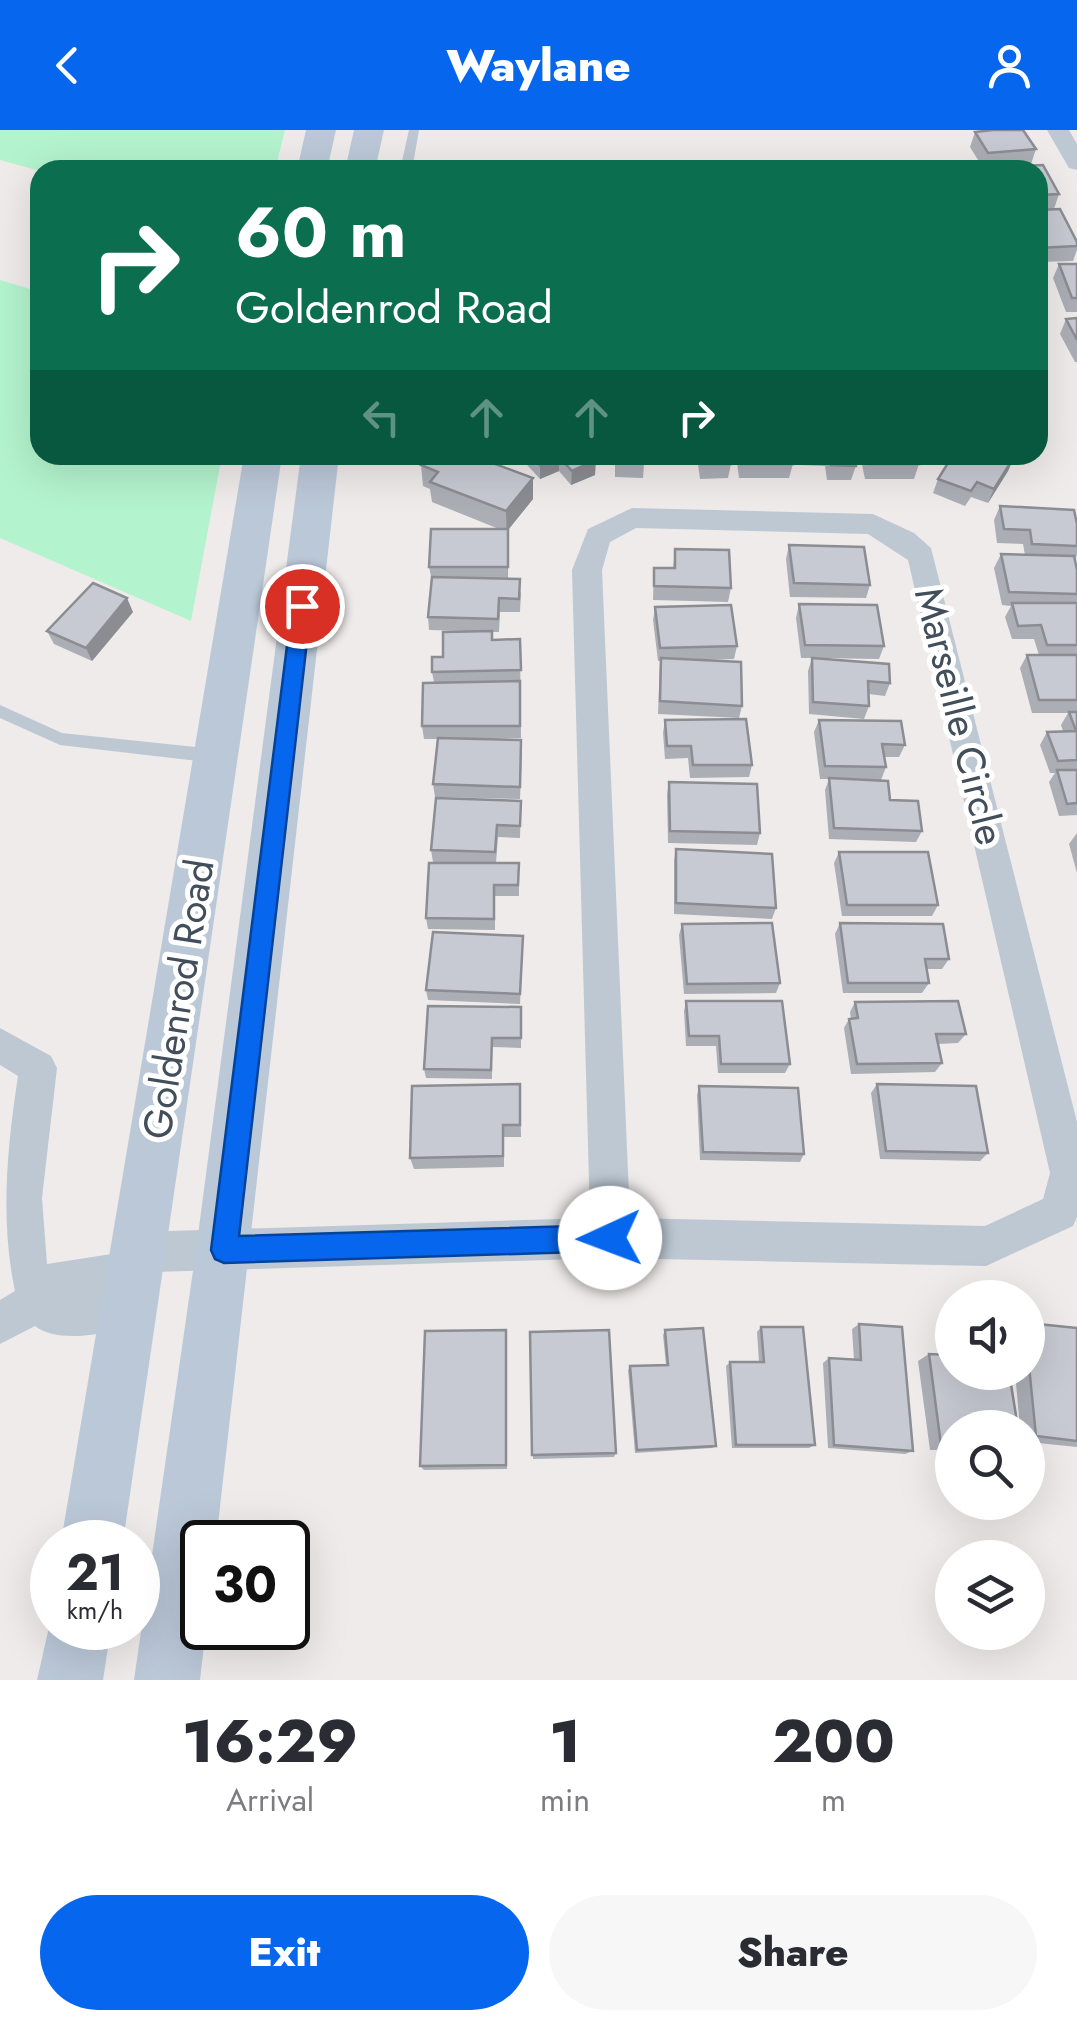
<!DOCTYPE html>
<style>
:root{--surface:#fff;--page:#f7f7f7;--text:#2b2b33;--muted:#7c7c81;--accent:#0667ee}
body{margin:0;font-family:Jost,sans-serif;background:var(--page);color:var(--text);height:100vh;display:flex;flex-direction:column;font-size:38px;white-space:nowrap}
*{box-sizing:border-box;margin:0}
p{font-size:32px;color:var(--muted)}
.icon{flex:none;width:55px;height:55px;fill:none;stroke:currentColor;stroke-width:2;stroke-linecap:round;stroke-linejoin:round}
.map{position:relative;height:1550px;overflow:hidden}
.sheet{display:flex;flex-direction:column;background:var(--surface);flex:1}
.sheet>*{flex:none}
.hud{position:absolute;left:30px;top:30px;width:1018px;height:305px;border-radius:30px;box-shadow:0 10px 40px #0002;background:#0b6e4f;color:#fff;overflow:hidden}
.fabs{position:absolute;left:935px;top:1150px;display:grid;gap:20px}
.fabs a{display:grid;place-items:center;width:110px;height:110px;border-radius:50%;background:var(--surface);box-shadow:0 10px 40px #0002;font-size:50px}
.speed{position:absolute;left:30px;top:1390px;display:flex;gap:20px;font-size:50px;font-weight:700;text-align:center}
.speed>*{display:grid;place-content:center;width:130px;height:130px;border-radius:50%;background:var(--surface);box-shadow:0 10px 40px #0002;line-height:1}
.speed small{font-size:25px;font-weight:400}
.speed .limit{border:5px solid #111;border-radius:15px;background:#fff;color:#111}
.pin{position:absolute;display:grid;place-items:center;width:85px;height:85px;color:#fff;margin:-42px;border:5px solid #fff;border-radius:50%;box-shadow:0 2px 10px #0007}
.me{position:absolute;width:110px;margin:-55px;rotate:268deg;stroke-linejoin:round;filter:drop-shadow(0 0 8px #0008)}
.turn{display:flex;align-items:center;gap:35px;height:210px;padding:0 40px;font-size:45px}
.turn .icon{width:130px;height:130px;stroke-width:2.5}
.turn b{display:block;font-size:70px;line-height:85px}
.lanes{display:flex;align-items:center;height:95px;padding:0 40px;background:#0003;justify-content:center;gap:50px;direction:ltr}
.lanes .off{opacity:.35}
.eta{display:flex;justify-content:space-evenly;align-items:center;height:170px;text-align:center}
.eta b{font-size:60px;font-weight:800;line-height:70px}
.button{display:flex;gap:20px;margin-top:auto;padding:20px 40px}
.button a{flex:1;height:115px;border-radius:60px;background:var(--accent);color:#fff;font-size:40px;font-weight:800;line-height:115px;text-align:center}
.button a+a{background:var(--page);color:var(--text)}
header{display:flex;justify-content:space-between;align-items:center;height:130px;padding:0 40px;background:var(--accent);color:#fff;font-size:45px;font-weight:800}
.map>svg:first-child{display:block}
.green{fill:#b3f3cd}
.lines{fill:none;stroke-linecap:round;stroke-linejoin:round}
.lane{fill:#bdc8d3;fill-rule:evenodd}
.street{fill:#bdc8d3;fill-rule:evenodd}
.secondary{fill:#bbc8d8;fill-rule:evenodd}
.wall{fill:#abaeb5}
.shaded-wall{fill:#8b8d93}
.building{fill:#c7cad2;stroke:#8b8d93;stroke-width:2.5}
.route{fill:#0667ee;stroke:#04439b;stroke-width:2.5}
.labels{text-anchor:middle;stroke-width:10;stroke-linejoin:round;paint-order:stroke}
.street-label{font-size:40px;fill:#424f5b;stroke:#fff}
</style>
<header><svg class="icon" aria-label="back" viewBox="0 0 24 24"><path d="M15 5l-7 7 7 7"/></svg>Waylane<svg class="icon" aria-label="person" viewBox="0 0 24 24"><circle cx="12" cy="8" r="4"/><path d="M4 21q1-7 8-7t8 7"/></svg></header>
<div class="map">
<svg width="1077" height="1550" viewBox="0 0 1077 1550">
<rect width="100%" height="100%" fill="#efebeb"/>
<g class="green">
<path d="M0,0H285L275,40L40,41L0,30Z"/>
<path d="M0,150L40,162V325H222L191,491L0,408Z"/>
</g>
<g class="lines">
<g class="lane">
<path d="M409,0H419L412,40H400Z"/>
<path d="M0,575L62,603L215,619L223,626L215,633L60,615L0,588Z"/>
</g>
<g class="street">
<path d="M1047,0H1069L1077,14V40L1069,38Z"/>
<path d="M632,378L873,384L914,403L931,418L1077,992V1087L1073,1096L986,1136L611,1128L155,1142L149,1157L139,1161L149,1177L143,1192C116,1203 58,1215 35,1196L0,1214V1170L15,1161C0,1091 7,1018 18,946L0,935V898L51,926L57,938L42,1068L47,1134L118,1123L124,1108L138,1102L590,1088L572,440L588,399ZM636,398L868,404L908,430L1050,1043L1043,1069L985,1096L630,1088L602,440L610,412Z"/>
</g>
<g class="secondary">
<path d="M306,0H336L327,40H297Z"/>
<path d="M354,0H384L375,40H345Z"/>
<path d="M244,325H282L123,1412H61Z"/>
<path d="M301,325H339L216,1412H202V1498H206L200,1550H134L196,1120Z"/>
<path d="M52,1484V1498H111L103,1550H37Z"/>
</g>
</g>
<g class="wall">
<path d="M986,0H1023L1036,19L1031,34L983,38L970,17L975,2L985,1Z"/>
<path d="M1043,35L1059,64L1054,79L1038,80V40H1002L1003,37Z"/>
<path d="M1038,80L1077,112V120L1073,131L1038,132Z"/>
<path d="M1059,134H1077V182H1066L1053,148Z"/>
<path d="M1077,188V232H1075L1060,204L1066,189Z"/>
<path d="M518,325H591L595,345L571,355L559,341L540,349Z"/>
<path d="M615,325H663L662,335L644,334L643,348L615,347Z"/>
<path d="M675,325H729L731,334L728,348L700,349L698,334H676Z"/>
<path d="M736,325H791L793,334L789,348H739Z"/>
<path d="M798,325H854L856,336L851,350H827L825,336L799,335Z"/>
<path d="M860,325H916L919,334L914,349H865Z"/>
<path d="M1014,327L1008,341L988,373L971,367L965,376L933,363L938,349Z"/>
<path d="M421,335L533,348V369L508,400V449L521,463L520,482H500L499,502H492V510L520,509L521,608L475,609L522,622L520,669L435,667L433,654L437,609H424L422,596L434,552L432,542L443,527L466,501L429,500L428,487L432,451L429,437L499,399L432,372L430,359L423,356Z"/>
<path d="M1000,376L1077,416V425L1075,430L1077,440V685L1059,686L1049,652L1055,643H1050L1040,615L1047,602L1063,601L1061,595L1068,583H1032L1020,538L1027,525H1039L1034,509H1012L1005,487L1011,476L1002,475L994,438L1001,424L1025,425L1023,414L997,413L994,390Z"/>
<path d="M789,415L870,455L866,468L790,467L786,429Z"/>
<path d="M675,419L731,458L728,472L653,470L654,438H673Z"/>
<path d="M799,474L884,516L879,529L819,528L890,553L885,566L869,564V576L864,589L809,584L808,541L812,528H801L796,488Z"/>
<path d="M655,477L737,516L734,529L702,530L742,576L739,588L658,584L660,531H658L653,490Z"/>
<path d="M133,482L92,531L54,514L47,501Z"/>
<path d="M665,590L752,635L749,647L690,648L688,628L665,629L663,603Z"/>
<path d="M819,590L905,615L899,627H884L886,637L881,650L890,670L922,701L916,712L829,709L825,660L829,649H820L814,602Z"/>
<path d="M669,652L760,703L757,715L668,713L667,664Z"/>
<path d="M521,671L520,708L498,707L496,733H519V766H495V800L428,799L426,788L473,733L433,732L431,720Z"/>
<path d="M1077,703V743L1069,714Z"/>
<path d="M676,719L776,778L772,789L674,784V731Z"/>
<path d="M839,722L938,775L932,786H842L834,733Z"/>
<path d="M840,793L949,829L942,839H927L929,853L922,863H843L835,804Z"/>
<path d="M682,794L780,853L776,863L684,864L679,805Z"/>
<path d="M523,806L520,874L428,870L426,860Z"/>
<path d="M686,871L790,934L785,943H718L716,916H686L684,881Z"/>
<path d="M855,872L966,904L958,913L938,914L942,933L935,942L851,944L844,898L849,889H851L850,882Z"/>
<path d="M521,877V918L492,917V949L426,948L424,939Z"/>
<path d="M520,954L521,1007H504V1037L414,1039L410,1028Z"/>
<path d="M877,954L988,1023L980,1031L880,1029L871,963Z"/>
<path d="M699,956L804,1024L800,1032L700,1030L697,965Z"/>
<path d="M1028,1193L1077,1198V1317L1028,1312V1298H1020L1015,1242H1028Z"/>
<path d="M859,1194L913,1321L905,1324L828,1318L823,1233L829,1228L854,1230L852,1199Z"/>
<path d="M947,1194L952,1195V1320H930L918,1231L929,1224H939L936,1202Z"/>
<path d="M761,1197L815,1315L809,1318H732L726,1236L730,1232H759L757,1202Z"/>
<path d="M665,1200L716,1316L712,1318L635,1323L628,1240L630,1236L666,1235L663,1205Z"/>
<path d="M530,1202L616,1323L614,1327L533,1329Z"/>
<path d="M507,1207V1339L424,1340L420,1336Z"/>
</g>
<g class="shaded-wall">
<path d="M559,327V341L540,349V335Z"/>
<path d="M1014,327L1008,341L988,373L994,359Z"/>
<path d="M596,330L595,345L571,355L572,341Z"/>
<path d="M533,348V369L508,400V451L506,381Z"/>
<path d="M127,468L133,482L92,531L86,518Z"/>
</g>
<g class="building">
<path d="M993,0H1023L1036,19L988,23L975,2Z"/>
<path d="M1043,35L1059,64L1038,65V40H1004L1003,37Z"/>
<path d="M1060,79L1077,112V116L1038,118V80Z"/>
<path d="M1059,134H1077V168H1072Z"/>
<path d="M1077,188V210L1066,189Z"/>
<path d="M429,325H471L533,348L506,381L430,352L438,342L421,335Z"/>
<path d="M531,325H591L596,330L572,341L559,327L540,335Z"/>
<rect x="616" y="325" width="28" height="8"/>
<path d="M701,325H729L731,334H702Z"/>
<path d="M740,325H791L793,334H741Z"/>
<path d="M829,325H854L856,336L831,335Z"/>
<path d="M867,325H916L919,334H869Z"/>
<path d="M953,325H1009L1014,327L994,359L977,352L971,361L938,349Z"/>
<path d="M1000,376L1074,380L1077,394V416L1032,414L1030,400L1004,399Z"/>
<path d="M431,399H508V437H429Z"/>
<path d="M789,415L864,417L870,455L794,453Z"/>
<path d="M675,419L729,420L731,458L654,456V438H675Z"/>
<path d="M1001,424L1074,426L1077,440V464L1009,462Z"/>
<path d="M432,447L520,449L519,469L499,468L498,489L428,487Z"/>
<path d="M93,453L127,468L86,518L47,501Z"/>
<path d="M1012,473H1077V515H1047L1041,495L1018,496Z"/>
<path d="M799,474L877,475L884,516L805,515Z"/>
<path d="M731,475L737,516L660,518L655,477Z"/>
<path d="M492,501V510L520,509L521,540L432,542V527H443V502Z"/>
<path d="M1027,525H1077V570H1039Z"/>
<path d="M661,528L741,532L742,576L660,571Z"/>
<path d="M812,528L889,534L890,553L868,551L869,576L813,572Z"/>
<path d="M520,551V596H422L423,553Z"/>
<path d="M1069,582H1077V630L1058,631L1047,602L1076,601Z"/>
<path d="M746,589L752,635H693L691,616H667L665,590Z"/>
<path d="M819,590L901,591L905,615L882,614L886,637L825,636Z"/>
<path d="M438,608L521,610L520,657L433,654Z"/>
<path d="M1057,640H1077V673L1067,674Z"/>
<path d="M829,648L888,651L890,670L918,671L922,701L834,698Z"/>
<path d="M669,652L757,654L760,703L670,701Z"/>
<path d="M436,668L521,671L520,696L497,695L495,722L431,720Z"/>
<path d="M676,719L772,724L776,778L676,773Z"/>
<path d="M839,722H928L938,775H847Z"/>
<path d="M429,733H519L518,755H494V789L426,788Z"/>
<path d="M772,793L780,853L687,854L682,794Z"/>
<path d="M840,793L943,794L949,829H925L929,853H848Z"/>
<path d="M433,802L523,806L520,864L426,860Z"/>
<path d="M686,871H782L790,934H721L719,906H689Z"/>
<path d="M958,871L966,904H936L942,933L857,934L849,889L858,888L855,872Z"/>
<path d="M428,876L521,877V908H492L491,940L424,939Z"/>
<path d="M520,954V995H503V1026L410,1028L412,956Z"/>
<path d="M877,954L976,956L988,1023L886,1021Z"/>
<path d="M699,956L798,958L804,1024L703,1022Z"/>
<path d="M1028,1193L1077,1198V1311L1036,1306L1028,1226Z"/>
<path d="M859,1194L902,1197L913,1321L834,1315L829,1228L861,1230Z"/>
<path d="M947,1194L952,1195V1242H1009L1018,1298H952V1316L941,1315L929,1224L951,1225Z"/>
<path d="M761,1197H803L815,1315H736L730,1232H764Z"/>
<path d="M703,1198L716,1316L637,1320L630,1236L668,1235L665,1200Z"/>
<path d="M506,1200V1335L420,1336L425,1201Z"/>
<path d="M609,1200L616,1323L532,1325L530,1202Z"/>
</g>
<path class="route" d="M302,469L311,476L239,1106L610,1095L620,1099L624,1108L620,1118L610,1121L224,1133L215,1129L211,1120L292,476Z"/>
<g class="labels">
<g class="street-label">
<text transform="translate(960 586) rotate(76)" y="14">Marseille Circle</text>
<text transform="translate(178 869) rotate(-81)" y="14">Goldenrod Road</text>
</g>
</g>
</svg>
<div class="fabs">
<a><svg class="icon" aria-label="sound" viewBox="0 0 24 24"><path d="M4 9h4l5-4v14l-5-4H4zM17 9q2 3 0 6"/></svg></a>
<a><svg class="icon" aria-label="search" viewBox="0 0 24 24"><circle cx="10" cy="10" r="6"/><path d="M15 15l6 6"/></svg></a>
<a><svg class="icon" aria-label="layers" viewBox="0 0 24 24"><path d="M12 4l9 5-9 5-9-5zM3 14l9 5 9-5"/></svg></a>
</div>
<div class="speed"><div>21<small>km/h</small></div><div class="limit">30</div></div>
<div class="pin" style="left:302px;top:476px;background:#d93025"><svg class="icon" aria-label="arrive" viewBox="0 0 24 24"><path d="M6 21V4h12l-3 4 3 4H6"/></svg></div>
<svg class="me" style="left:610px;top:1108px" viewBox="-20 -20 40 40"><circle r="19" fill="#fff"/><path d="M0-13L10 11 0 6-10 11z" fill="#0667ee"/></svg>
<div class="hud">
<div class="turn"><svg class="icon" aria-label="right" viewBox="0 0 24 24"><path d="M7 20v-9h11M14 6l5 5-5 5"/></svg><div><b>60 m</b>Goldenrod Road</div></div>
<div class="lanes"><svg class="icon off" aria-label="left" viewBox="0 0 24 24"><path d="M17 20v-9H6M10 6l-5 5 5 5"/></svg><svg class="icon off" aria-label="ahead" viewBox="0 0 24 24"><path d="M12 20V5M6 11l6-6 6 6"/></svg><svg class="icon off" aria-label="ahead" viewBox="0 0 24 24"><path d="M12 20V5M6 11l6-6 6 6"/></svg><svg class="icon" aria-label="right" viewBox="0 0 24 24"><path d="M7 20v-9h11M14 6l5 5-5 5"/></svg></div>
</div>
</div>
<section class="sheet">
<div class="eta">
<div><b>16:29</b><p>Arrival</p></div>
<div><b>1</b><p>min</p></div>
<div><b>200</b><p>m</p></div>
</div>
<div class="button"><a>Exit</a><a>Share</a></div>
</section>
